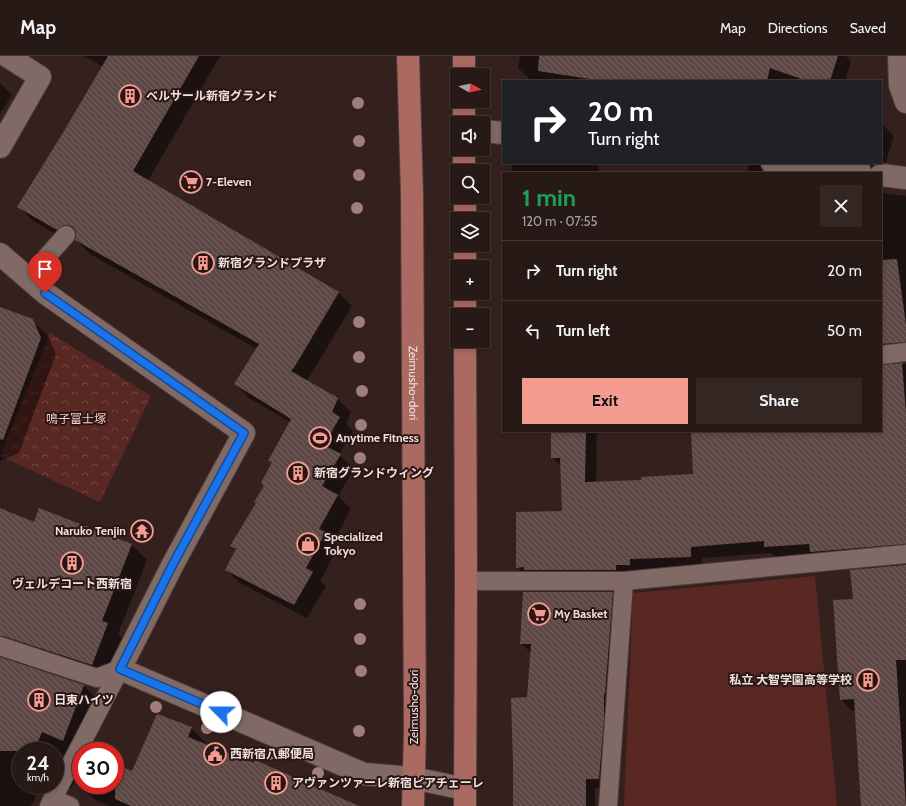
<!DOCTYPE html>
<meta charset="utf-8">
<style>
:root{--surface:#271916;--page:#332623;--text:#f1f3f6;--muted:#a4a0a1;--line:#433835;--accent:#f59c91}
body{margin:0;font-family:Cabin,"Noto Sans JP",sans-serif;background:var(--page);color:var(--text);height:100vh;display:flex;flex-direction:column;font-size:15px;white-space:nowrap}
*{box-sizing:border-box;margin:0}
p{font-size:13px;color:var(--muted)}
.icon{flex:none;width:22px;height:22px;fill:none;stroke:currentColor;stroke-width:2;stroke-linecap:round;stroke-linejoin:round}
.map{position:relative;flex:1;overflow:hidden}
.side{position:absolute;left:502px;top:116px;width:380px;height:260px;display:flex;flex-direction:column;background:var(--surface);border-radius:0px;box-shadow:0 2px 6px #0003,0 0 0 1px var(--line)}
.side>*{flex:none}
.top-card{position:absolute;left:502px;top:24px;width:380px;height:84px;border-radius:0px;box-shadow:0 2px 6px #0003,0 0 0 1px var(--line);background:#202124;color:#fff;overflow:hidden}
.needle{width:26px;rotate:98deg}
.controls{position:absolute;left:450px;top:12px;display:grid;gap:8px}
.controls a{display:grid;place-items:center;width:40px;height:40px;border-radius:0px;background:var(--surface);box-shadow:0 2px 6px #0003,0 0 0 1px var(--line);font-size:20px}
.speed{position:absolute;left:12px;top:686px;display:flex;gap:8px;font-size:20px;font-weight:700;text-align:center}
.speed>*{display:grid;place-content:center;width:52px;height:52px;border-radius:50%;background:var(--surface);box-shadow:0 2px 6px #0003,0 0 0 1px var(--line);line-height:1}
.speed small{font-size:10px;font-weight:400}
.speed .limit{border:6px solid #d22;background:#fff;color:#111}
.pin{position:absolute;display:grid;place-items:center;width:34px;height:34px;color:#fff;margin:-41px -17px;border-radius:50% 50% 50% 0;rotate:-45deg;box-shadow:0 0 4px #0007}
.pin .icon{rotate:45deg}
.me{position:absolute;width:44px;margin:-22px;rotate:293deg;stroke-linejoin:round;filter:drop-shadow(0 0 3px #0008)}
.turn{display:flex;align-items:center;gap:14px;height:84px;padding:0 20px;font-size:18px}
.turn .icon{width:52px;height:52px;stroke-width:2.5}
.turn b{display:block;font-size:28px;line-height:34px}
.round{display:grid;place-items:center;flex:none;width:42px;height:42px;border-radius:0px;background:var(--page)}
.summary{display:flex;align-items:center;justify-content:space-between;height:68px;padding:0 20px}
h1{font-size:24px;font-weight:700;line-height:30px;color:#1e9e55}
.button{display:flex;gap:8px;margin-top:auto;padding:8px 20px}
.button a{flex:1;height:46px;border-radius:0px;background:var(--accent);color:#111;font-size:16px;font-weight:700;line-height:46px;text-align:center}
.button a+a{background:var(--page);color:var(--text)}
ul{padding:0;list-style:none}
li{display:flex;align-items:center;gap:12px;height:60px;padding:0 20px;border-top:1px solid var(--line)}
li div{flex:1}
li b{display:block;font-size:15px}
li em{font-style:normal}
header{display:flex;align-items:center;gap:24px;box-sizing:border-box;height:56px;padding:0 20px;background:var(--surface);border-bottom:1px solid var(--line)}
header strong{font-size:19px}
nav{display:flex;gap:22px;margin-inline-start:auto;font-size:14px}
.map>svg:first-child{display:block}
.forest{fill:url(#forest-crowns)}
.pitch{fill:#5a2823}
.shadow{fill:#0007;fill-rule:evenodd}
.building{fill:url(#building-back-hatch)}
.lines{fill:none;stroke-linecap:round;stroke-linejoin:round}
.service-casing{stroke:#4e3e3b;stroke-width:20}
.minor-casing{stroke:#4e3e3b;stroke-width:24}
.primary-casing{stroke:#4e3e3b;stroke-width:24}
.service{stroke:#816a66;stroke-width:18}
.minor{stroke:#816a66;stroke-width:22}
.primary{stroke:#aa6961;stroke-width:22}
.tree{fill:#a07e79}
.route-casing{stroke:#114b97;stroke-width:10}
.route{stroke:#1a73e8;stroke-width:7}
.labels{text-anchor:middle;stroke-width:4;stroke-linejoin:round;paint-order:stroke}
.poi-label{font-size:12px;font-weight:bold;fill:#eee1de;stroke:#2a1715;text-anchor:start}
.street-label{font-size:12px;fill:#eee1de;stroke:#2a1715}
.park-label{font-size:12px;fill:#f9cac3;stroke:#2a1715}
</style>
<header>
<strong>Map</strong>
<nav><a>Map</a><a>Directions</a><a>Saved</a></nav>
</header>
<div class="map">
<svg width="906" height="750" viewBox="0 0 906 750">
<defs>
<pattern id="forest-crowns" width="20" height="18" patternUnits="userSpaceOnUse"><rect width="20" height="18" fill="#5a2823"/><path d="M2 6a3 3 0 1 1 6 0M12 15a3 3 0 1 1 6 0" fill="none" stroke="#724742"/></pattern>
<pattern id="building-back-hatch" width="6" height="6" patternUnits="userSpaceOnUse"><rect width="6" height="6" fill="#5e4845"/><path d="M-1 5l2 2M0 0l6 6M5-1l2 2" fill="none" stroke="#75625f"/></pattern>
</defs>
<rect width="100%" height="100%" fill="#34211e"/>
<path class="forest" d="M50,277L151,340L100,446L0,400Z"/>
<path class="pitch" d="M815,520L837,750H624L633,537Z"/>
<g class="shadow">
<path d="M84,0H220L148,125L338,236L352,250L307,325L338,343L351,356L346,368L353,375L339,399L354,413L338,440L351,453L334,485L339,490L320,525L326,530L307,562L240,527L226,513L236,495L231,490L257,447L265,430L272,407L270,404L290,366L249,342L236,328L257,293L90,198L75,183L71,187L32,164L19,151L103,11Z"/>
<path d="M520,0H846L851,5L845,25H542L530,23L518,12Z"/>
<path d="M0,27L12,39L0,58Z"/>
<path d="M881,68L883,69L894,80L882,119L799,107H881Z"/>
<path d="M512,107H598L599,117H511Z"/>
<path d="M749,107H778L771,117H748Z"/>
<path d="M881,137L906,140V298L882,307V311L906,308V499L776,502L771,497L702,502V512L641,514V519L528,522L517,511L563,456L561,410L552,401V375H597L596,426L642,425L694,419L692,375H881Z"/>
<path d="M0,252L32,264L48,280L56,298L19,397L0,405Z"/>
<path d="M0,453L35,468L131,488L147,504L118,578L123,583L107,624L0,585Z"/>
<path d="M906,509V750H862L856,654L852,655L841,643L854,544Z"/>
<path d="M612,536L622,546L608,732H595V750H514L527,642L531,597L521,587Z"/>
<path d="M0,602L84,630L100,646L81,702V729H115V709L133,717L191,672L210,691L357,750H109L94,743L75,725L71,732L62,728L56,741L40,733L31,750H0ZM21,695H55V729H21Z"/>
</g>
<g class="building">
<path d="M108,0H199L133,115L339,236L295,310L291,315L338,342L332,356L340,361L324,389L341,398L322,430L338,439L319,473L326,476L306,512L313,516L294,549L225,514L236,493L230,490L256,447L254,446L264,430L261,427L272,406L268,405L291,363L234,328L259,288L75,184L76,181V176L73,171L68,169H63L57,174L17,151L64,75Z"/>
<path d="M539,0H838L830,25H807L770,12L767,25H603L538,15Z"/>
<path d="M897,203L906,269V286L881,288V204Z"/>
<path d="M0,251L33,263L41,282L3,384L0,383Z"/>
<path d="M902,307L906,357V488L810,496L809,488L764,491V485L691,491V501L630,503V509H616V514H524V511L516,512V456L562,455L560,402H551V375H586L585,426L641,424V421L693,418L691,375H881V309Z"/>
<path d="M0,452L34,466L39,452L132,488L102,565L108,567L92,609L3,580H0Z"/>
<path d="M906,509V604H896L906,750H861L854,643L840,644L833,544L853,543L850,514Z"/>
<path d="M523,536H613L605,638H604V665L599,723H586V750H513V708L511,642L527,641L531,588H520Z"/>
<path d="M0,601L84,629L63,685L42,676L34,695H0Z"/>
<path d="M157,658L192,671L188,681L254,707L255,704L359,750H131L115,743V708L132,715Z"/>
</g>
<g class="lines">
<g class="service-casing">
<g id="service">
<path d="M28,222L66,179"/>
<path d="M881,299L906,296"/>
<path d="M466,525H624L906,498"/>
<path d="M0,590L97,622L120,613"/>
<path d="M53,743L70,750"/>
<path d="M49,750L120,613"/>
<path d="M608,750L624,525"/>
</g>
</g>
<g class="minor-casing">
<g id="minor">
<path d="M899,0L900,29L906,46"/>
<path d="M483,75L503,77"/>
<path d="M0,91L40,21L7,0"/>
<path d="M772,107L861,117"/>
<path d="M881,119L906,122"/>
<path d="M0,198L45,237L244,377L173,508L120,613L364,718L413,722L465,733"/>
</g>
</g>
<g class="primary-casing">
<g id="primary">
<path id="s1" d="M408,0L412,138L415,675L413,750"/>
<path d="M464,19V0"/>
<path d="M464,67V45"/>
<path d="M464,93V115"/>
<path d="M465,141V163"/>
<path d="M465,189V211"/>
<path d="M465,237V259"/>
<path d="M465,750L466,525L465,285"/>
</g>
</g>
<use href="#service" class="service"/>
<use href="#minor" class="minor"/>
<use href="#primary" class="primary"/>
</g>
<g class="tree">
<circle cx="358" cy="47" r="6"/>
<circle cx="359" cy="85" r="6"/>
<circle cx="359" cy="119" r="6"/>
<circle cx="357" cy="152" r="6"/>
<circle cx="359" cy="266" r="6"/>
<circle cx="359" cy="301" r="6"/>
<circle cx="362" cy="335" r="6"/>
<circle cx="361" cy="369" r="6"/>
<circle cx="360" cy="402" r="6"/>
<circle cx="360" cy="548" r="6"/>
<circle cx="360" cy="583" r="6"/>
<circle cx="361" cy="615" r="6"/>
<circle cx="156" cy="651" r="6"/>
<circle cx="207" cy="672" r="6"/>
<circle cx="359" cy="675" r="6"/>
<circle cx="269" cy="698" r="6"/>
<circle cx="318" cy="717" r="6"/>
</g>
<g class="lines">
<g class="route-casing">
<path id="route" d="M45,237L244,377L173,508L120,613L221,656"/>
</g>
<use href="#route" class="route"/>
</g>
<defs>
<g id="building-ring" transform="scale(1.15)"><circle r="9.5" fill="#2a1715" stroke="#f59c91" stroke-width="1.5"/><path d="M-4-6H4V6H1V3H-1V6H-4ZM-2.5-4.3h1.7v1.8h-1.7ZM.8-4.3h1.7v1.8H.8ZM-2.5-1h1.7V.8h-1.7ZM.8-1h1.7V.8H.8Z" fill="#f59c91"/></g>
<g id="supermarket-ring" transform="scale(1.15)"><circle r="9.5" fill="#2a1715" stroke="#f59c91" stroke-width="1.5"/><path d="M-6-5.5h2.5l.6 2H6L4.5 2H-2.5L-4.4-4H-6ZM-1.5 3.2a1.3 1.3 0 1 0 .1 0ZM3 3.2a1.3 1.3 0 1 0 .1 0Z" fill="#f59c91"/></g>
<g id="stadium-ring" transform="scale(1.15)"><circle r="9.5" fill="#2a1715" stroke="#f59c91" stroke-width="1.5"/><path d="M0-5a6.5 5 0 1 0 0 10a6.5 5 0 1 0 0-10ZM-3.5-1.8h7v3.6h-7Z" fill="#f59c91"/></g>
<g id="temple-ring" transform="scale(1.15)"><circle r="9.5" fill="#2a1715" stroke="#f59c91" stroke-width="1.5"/><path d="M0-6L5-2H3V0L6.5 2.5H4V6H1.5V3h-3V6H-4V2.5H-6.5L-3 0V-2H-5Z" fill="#f59c91"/></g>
<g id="shop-ring" transform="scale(1.15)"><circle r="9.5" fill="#2a1715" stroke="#f59c91" stroke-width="1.5"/><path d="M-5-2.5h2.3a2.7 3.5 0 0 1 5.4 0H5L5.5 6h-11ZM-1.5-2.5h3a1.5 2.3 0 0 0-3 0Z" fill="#f59c91"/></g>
<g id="civic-ring" transform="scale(1.15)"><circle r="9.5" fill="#2a1715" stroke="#f59c91" stroke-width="1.5"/><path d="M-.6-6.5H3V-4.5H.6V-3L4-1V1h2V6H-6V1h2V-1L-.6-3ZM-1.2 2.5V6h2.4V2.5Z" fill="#f59c91"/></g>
</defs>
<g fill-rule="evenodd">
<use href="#building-ring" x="130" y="40"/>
<use href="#supermarket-ring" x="191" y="126"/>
<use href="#building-ring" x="203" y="207"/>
<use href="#stadium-ring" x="320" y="382"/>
<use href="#building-ring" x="298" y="417"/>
<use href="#temple-ring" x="142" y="475"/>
<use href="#shop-ring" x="308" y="488"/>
<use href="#building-ring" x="72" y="507"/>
<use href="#supermarket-ring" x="539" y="558"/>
<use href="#building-ring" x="868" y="624"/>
<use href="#building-ring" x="39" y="644"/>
<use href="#civic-ring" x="215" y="698"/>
<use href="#building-ring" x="276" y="727"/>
</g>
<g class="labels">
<g class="poi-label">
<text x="146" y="44">ベルサール新宿グランド</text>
<text x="206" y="130">7-Eleven</text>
<text x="218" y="211">新宿グランドプラザ</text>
<text x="336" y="386">Anytime Fitness</text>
<text x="314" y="421">新宿グランドウィング</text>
<text x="126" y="479" text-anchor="end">Naruko Tenjin</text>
<text x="324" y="485">Specialized<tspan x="324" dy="14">Tokyo</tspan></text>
<text x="72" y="532" text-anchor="middle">ヴェルデコート西新宿</text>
<text x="554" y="562">My Basket</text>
<text x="852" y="628" text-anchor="end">私立 大智学園高等学校</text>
<text x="54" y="648">日東ハイツ</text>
<text x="230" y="702">西新宿八郵便局</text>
<text x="292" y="731">アヴァンツァーレ新宿ピアチェーレ</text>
</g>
<g class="street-label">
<text dy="4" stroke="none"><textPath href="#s1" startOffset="327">Zeimusho-dori</textPath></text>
<text transform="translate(414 651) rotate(-90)" y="4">Zeimusho-dori</text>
</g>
<g class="park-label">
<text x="76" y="367">鳴子富士塚</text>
</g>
</g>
</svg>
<div class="controls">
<a><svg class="needle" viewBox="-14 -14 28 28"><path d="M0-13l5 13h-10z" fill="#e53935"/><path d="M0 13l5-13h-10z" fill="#a4a0a1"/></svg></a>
<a><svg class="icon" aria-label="sound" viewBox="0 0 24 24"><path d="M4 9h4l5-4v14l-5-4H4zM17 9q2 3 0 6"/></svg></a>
<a><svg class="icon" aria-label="search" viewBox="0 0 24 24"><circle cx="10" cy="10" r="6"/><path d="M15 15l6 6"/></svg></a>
<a><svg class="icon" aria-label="layers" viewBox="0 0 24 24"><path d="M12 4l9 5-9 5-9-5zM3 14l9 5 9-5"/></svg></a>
<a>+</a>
<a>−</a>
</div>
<div class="speed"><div>24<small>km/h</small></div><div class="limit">30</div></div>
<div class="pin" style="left:45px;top:237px;background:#d93025"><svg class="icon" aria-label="arrive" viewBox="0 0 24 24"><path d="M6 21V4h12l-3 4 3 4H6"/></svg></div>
<svg class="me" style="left:221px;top:656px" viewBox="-20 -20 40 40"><circle r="19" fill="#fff"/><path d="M0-13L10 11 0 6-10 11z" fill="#1a73e8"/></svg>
<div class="top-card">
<div class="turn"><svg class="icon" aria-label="right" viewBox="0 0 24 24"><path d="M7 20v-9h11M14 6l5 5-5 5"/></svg><div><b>20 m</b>Turn right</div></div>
</div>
<section class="side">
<div class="summary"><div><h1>1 min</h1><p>120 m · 07:55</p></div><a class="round"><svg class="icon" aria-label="close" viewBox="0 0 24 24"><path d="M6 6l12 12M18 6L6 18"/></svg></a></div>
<ul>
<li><svg class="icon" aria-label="right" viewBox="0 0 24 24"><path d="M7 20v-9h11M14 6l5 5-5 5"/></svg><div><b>Turn right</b></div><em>20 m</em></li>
<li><svg class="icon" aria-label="left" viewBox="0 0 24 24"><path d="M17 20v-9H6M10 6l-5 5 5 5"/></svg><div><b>Turn left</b></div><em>50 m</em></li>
</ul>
<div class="button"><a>Exit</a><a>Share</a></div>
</section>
</div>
